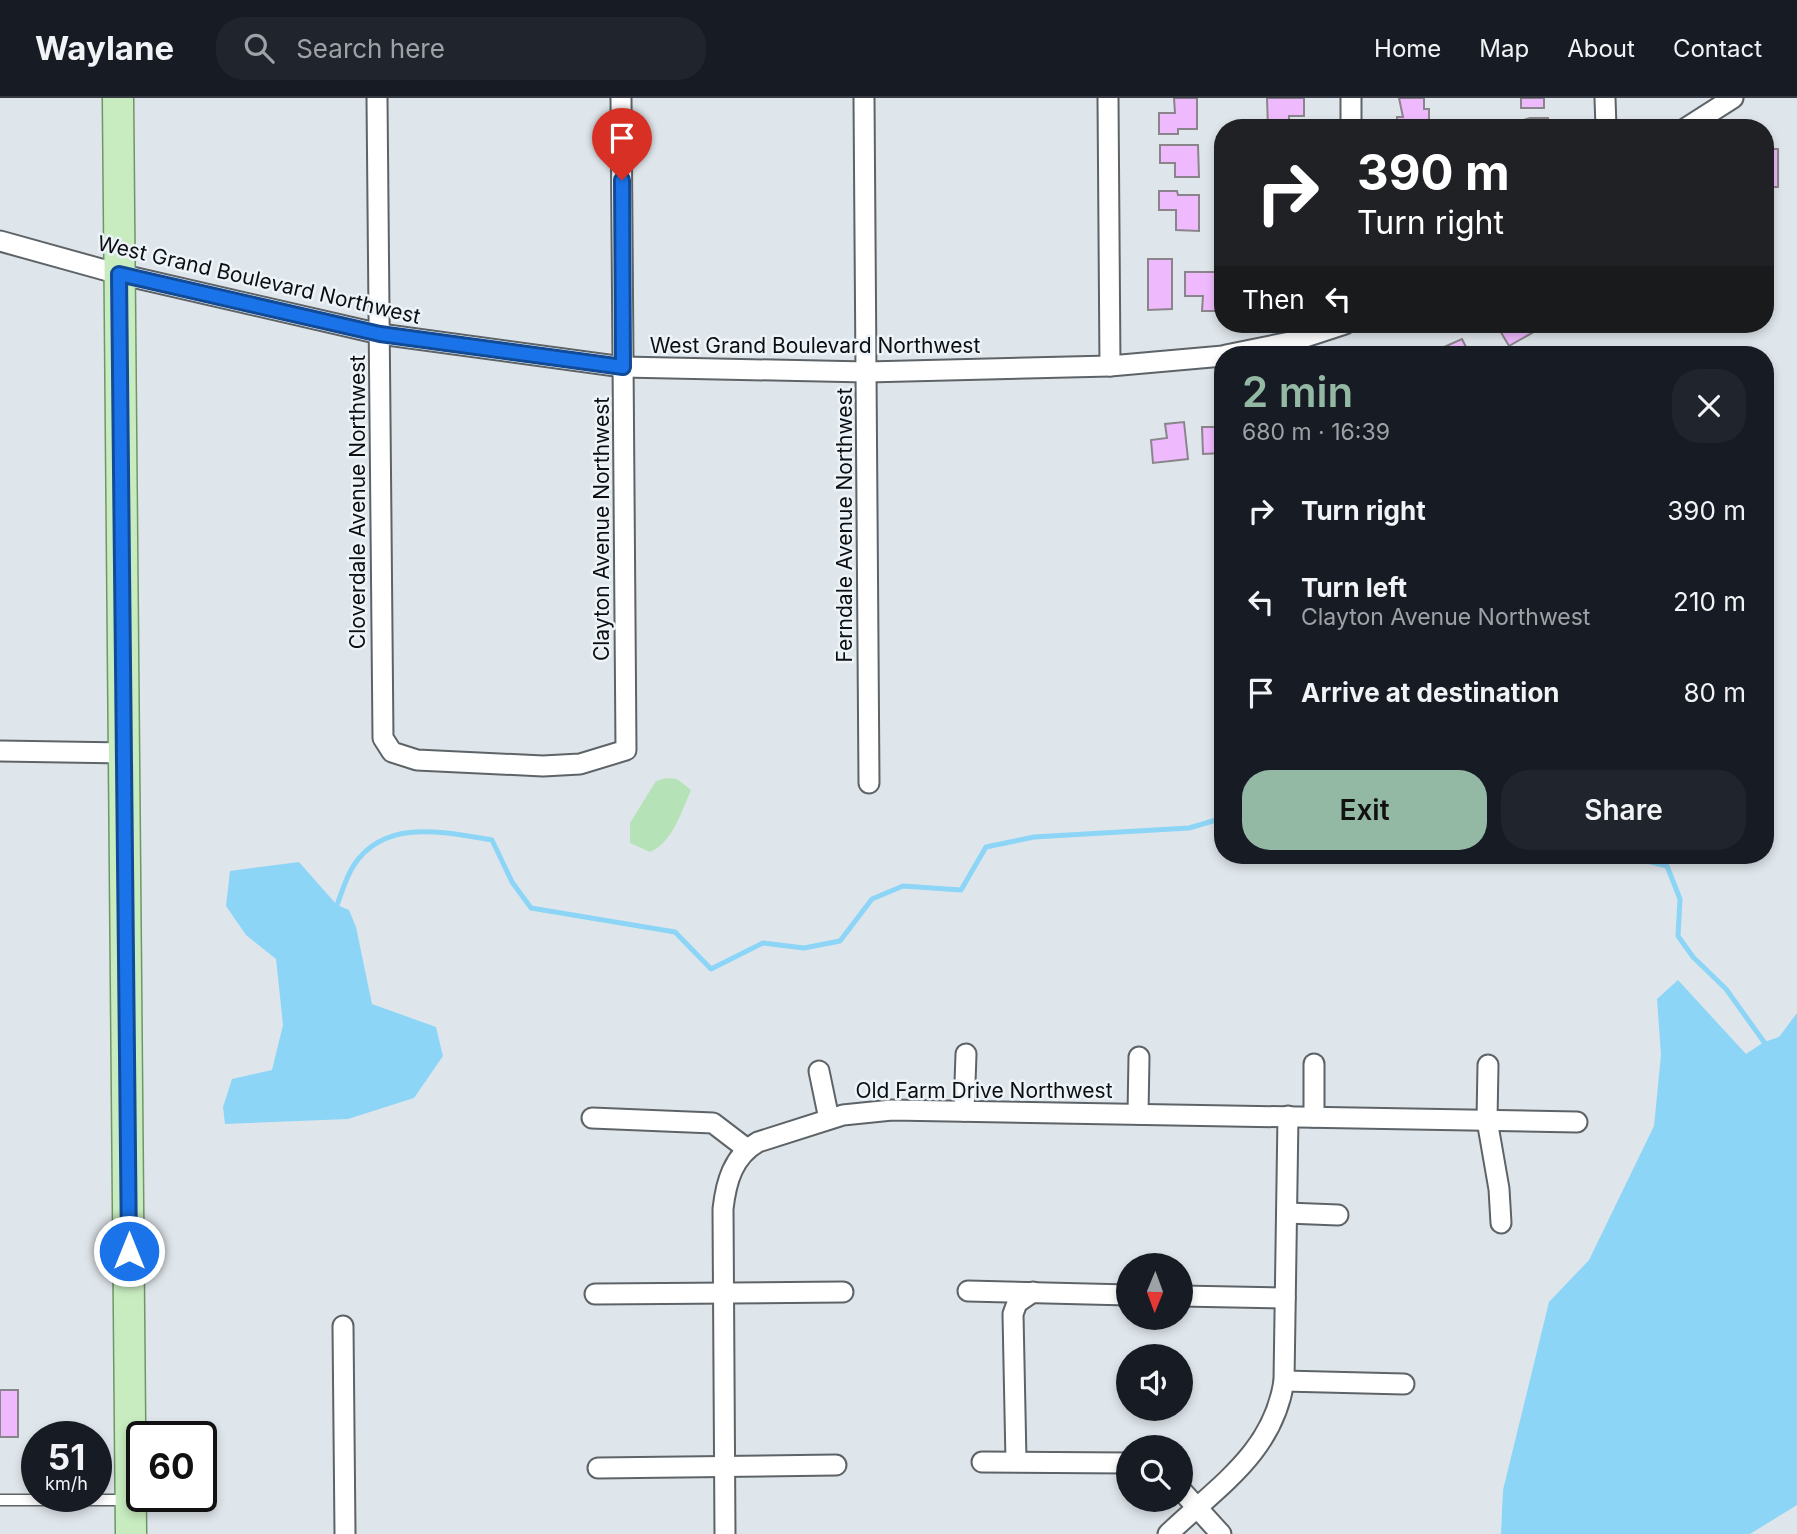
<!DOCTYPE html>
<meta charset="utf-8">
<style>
:root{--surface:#171b24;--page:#20242c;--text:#f1f3f6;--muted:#9ea1a6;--line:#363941;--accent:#93b8a4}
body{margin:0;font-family:Inter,sans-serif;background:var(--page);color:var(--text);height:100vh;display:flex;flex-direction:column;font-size:26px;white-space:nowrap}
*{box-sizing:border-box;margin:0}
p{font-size:23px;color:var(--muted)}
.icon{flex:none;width:38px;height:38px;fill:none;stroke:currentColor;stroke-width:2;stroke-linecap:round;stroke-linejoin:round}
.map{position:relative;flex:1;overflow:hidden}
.details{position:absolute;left:1214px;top:248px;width:560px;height:518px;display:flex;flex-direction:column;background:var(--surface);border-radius:28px;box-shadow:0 4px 10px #0003}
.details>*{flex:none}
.hud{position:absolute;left:1214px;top:21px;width:560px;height:214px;border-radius:28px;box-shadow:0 4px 10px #0003;background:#202124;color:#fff;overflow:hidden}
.needle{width:46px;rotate:181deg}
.buttons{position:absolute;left:1116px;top:1155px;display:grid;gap:14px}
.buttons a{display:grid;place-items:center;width:77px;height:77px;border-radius:50%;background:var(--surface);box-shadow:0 4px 10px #0003;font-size:35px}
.speed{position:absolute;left:21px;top:1323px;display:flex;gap:14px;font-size:35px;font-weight:700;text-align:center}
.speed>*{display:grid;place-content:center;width:91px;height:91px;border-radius:50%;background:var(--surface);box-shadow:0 4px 10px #0003;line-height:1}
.speed small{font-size:18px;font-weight:400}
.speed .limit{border:4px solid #111;border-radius:10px;background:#fff;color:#111}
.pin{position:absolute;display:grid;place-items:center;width:60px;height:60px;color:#fff;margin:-72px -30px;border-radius:50% 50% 50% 0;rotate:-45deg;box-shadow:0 0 7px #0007}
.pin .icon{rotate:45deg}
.me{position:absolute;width:77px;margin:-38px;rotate:0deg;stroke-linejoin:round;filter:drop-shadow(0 0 5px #0008)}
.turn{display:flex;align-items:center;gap:24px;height:147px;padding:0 28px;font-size:32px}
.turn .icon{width:91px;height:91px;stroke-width:2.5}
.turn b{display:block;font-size:49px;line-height:60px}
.then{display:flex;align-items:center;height:66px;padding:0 28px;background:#0003;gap:14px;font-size:26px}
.round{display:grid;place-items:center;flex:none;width:74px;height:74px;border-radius:28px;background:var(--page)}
.overview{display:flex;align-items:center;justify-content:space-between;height:119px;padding:0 28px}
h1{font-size:42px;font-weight:600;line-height:52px;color:var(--accent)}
.button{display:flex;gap:14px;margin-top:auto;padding:14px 28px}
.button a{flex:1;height:80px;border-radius:28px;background:var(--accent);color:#111;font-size:28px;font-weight:600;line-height:80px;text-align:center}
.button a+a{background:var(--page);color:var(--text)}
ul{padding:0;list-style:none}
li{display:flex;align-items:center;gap:21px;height:91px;padding:0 28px}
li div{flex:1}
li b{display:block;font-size:26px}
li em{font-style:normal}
header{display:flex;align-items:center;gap:42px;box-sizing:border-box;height:98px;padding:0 35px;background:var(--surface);border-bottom:2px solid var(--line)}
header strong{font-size:33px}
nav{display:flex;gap:38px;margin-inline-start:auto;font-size:24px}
.search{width:490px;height:63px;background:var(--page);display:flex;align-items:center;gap:18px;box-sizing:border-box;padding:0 24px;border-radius:28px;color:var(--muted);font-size:26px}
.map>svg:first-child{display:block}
.green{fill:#b6e2b7}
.water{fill:#8dd5f6}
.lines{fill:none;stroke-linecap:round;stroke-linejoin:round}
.stream{stroke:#8dd5f6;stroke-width:5}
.building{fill:#efbafd;stroke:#8a858b;stroke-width:2}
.lane-casing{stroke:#5d6367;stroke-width:13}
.street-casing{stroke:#5d6367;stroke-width:23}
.primary-casing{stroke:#6e9667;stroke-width:33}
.lane{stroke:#fff;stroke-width:10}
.street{stroke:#fff;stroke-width:19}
.primary{stroke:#c8ecc0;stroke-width:30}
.route-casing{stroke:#114b97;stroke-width:18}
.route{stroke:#1a73e8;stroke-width:12}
.labels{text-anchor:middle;stroke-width:5;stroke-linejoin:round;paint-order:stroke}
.street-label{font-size:21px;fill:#0c0e10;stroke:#ecf3f9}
</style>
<header>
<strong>Waylane</strong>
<div class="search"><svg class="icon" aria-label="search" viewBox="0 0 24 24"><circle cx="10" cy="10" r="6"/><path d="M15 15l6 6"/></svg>Search here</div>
<nav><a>Home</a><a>Map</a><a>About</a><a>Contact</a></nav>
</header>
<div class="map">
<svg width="1797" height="1436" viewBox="0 0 1797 1436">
<rect width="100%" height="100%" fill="#dfe6eb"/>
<path class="green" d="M666,680L677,681L691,692C682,713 672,745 650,754L630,745V725L656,683Z"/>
<g class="water">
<path d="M299,764L337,807L349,812L356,829L372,906L436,929L443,958L414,1000L348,1021L225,1026L223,1009L232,981L272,972L283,927L276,861L246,837L226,808L230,773Z"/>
<path d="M1678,882L1746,956L1764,944L1779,939L1797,915V1407L1750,1436H1501L1503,1392L1549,1204L1589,1162L1654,1028L1661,957L1657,901Z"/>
</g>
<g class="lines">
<g class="stream">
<path d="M1627,758L1667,768L1680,801L1678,838L1693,859L1726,891L1764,944"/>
<path d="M337,807C342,794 346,779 354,767C385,720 444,734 492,742L512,784L531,810L675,834L711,871L763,845L804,850L840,843L872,801L903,788L961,792L986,749L1034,739L1189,730L1223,720"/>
</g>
</g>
<g class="building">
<path d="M1174,0H1197V31H1178V36H1159V15H1175Z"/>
<path d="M1267,0H1304V18H1289V30H1268Z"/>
<path d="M1399,0H1424V11H1429V23H1423V30H1397V19H1403Z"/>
<rect x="1521" y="0" width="23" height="10"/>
<path d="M1530,20H1548L1549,30H1520V23Z"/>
<path d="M1160,47H1198L1199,79H1175V65H1160Z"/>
<rect x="1766" y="51" width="12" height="38"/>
<path d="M1159,93H1177L1178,97H1199V133L1176,132V112H1159Z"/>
<path d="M1148,161H1172V211L1148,212Z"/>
<path d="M1185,174H1215L1220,213H1202L1203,198H1185Z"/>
<path d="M1496,226H1545L1546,227L1509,248Z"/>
<path d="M1462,241L1470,257H1426Z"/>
<path d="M1217,322H1223V355L1203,356L1202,329H1217Z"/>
<path d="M1184,324L1188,361L1153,365L1151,342L1167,340L1165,326Z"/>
<rect x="0" y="1292" width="18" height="47"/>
</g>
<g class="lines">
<g class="lane-casing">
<path id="lane" d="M0,1402H127"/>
</g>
<g class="street-casing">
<g id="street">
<path d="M377,0L383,640L392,654L417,662L543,668L580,666L626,652L621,0"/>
<path d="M864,0L869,685"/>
<path d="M1108,0L1110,268"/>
<path d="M1351,0V30"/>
<path d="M1605,0L1606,30"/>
<path d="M1686,30L1733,0"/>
<path d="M0,143L119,176L380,236L623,269L867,274L1110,268L1223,258"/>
<path d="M1226,257L1290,244L1345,226"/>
<path d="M0,653L125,655"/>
<path d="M1488,967L1487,1022L1499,1091L1501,1125"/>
<path d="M819,973L829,1021"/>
<path d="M964,1013L966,956"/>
<path d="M1138,1016L1139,959"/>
<path d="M1314,1019V966"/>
<path d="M592,1020L713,1025L747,1051"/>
<path d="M1287,1115L1338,1117"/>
<path d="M968,1193L1129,1197"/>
<path d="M595,1196L843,1194"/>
<path d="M1181,1198L1285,1200"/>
<path d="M343,1228L345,1436"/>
<path d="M1284,1283L1404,1286"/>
<path d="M1016,1363L1013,1216L1017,1205L1033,1194"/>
<path d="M982,1364L1129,1365"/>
<path d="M598,1370L836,1367"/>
<path d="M1181,1392L1221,1436"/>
<path d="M725,1436L723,1111C726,1084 733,1058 758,1044L843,1017L892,1012L1577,1024"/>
<path d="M1168,1436C1218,1388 1273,1355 1284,1283L1288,1018"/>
</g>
</g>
<g class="primary-casing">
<path id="primary" d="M118,0L131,1436"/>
</g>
<use href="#lane" class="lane"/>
<use href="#street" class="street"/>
<use href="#primary" class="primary"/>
</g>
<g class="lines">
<g class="route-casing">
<path id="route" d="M129,1153L119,176L380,236L623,269L622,82"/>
</g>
<use href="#route" class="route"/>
</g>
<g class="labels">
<g class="street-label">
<text transform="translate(259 182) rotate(13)" y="7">West Grand Boulevard Northwest</text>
<text x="815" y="255">West Grand Boulevard Northwest</text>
<text transform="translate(358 404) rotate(-90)" y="7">Cloverdale Avenue Northwest</text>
<text transform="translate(845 427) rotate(-90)" y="7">Ferndale Avenue Northwest</text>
<text transform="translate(602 431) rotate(-90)" y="7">Clayton Avenue Northwest</text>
<text x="984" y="1000">Old Farm Drive Northwest</text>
</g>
</g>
</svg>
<div class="buttons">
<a><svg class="needle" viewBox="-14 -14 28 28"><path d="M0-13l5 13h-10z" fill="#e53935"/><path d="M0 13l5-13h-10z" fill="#9ea1a6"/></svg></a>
<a><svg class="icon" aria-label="sound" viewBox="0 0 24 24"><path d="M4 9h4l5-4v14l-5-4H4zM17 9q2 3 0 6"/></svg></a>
<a><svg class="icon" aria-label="search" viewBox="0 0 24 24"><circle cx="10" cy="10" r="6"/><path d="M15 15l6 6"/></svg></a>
</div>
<div class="speed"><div>51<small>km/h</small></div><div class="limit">60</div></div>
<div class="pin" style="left:622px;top:82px;background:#d93025"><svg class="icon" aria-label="arrive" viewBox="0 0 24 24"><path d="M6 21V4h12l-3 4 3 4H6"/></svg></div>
<svg class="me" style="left:129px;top:1153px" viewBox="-20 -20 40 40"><circle r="17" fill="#1a73e8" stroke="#fff" stroke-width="3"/><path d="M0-11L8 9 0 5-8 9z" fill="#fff"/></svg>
<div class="hud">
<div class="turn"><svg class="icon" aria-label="right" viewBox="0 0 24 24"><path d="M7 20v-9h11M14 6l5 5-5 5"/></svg><div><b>390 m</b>Turn right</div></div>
<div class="then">Then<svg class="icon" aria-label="left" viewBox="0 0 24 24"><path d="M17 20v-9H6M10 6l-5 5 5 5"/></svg></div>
</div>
<section class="details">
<div class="overview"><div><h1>2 min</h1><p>680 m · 16:39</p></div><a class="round"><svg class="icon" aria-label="close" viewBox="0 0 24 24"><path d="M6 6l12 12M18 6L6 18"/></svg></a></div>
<ul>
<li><svg class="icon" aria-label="right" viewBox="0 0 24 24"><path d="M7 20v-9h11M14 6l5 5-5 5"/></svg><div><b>Turn right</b></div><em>390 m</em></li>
<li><svg class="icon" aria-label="left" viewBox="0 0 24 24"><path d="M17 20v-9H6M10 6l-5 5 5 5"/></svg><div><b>Turn left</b><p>Clayton Avenue Northwest</p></div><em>210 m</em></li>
<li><svg class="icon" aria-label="arrive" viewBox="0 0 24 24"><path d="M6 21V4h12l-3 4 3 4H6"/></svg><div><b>Arrive at destination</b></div><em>80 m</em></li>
</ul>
<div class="button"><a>Exit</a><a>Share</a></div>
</section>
</div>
